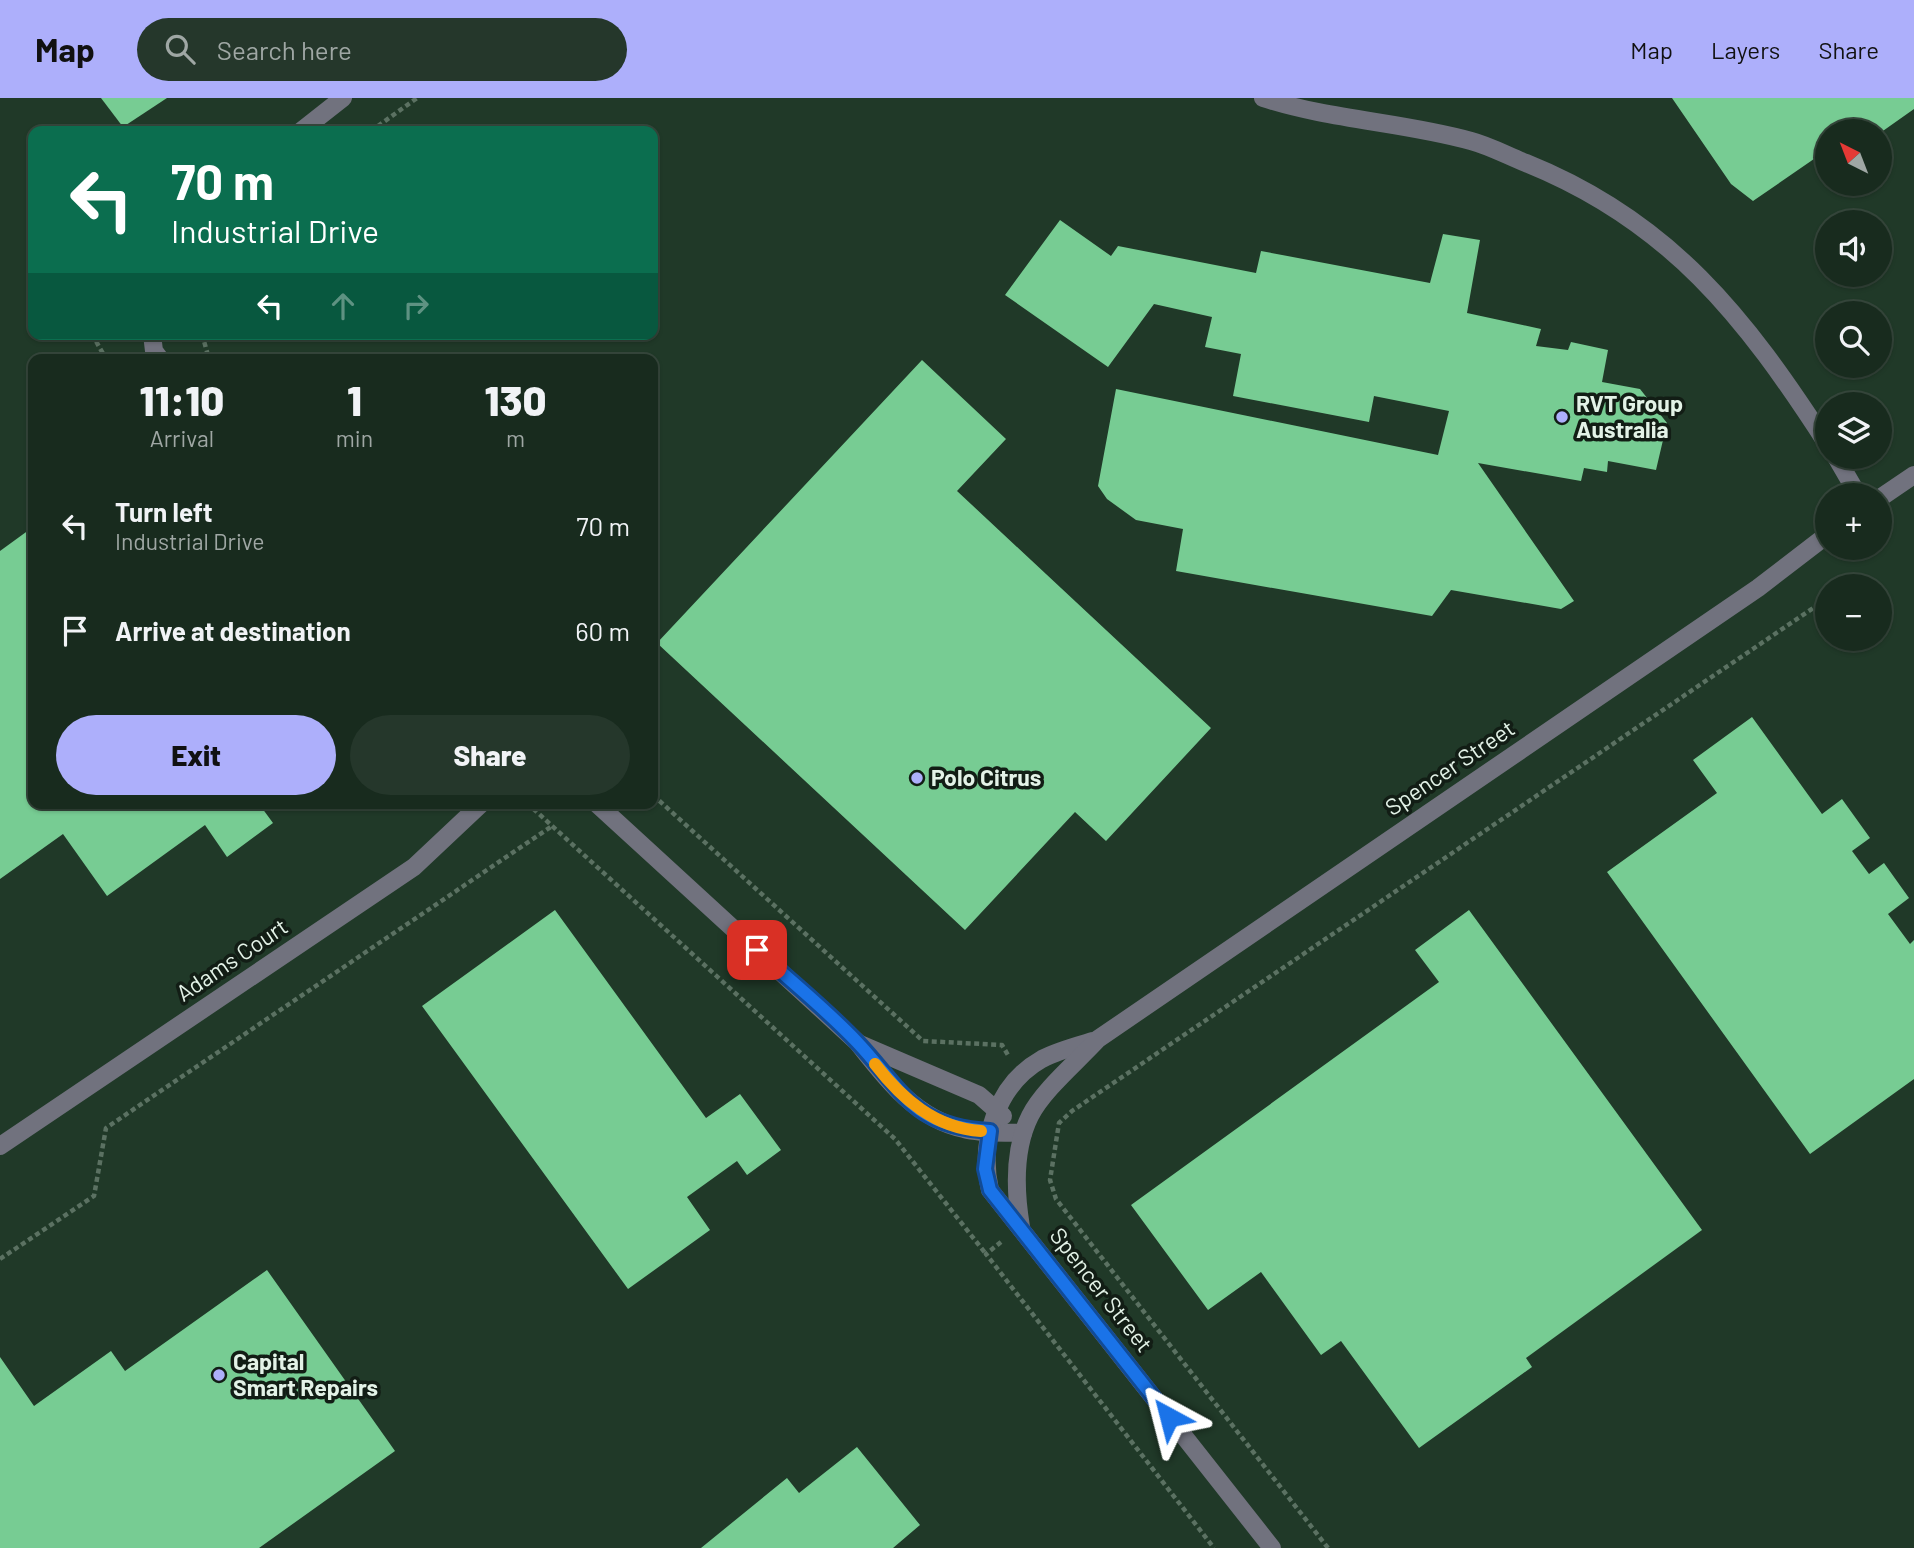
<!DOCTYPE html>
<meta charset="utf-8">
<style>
:root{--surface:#182b1e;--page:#25372b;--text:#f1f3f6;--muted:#9fa7a4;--line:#36473c;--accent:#adaffb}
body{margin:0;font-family:Barlow,sans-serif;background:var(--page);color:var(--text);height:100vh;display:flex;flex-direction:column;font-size:26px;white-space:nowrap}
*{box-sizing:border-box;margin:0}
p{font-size:23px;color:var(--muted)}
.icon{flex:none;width:38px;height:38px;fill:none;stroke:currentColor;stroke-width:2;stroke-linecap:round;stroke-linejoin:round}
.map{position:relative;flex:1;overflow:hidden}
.drawer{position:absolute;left:28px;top:256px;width:630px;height:455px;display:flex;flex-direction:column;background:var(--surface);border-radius:14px;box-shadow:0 2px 5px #0004,0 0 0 2px var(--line)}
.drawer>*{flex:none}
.guide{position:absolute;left:28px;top:28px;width:630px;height:214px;border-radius:14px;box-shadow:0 2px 5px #0004,0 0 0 2px var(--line);background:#0b6e4f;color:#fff;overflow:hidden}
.needle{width:46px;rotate:318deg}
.fabs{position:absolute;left:1815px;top:21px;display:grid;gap:14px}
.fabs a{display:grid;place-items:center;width:77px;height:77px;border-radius:50%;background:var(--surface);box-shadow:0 2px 5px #0004,0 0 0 2px var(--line);font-size:35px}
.pin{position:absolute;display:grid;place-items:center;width:60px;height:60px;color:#fff;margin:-30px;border-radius:14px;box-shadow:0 4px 10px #0006}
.me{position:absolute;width:77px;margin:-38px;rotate:322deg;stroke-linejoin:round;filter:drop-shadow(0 0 5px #0008)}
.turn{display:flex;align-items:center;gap:24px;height:147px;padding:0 28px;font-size:32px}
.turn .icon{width:91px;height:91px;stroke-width:2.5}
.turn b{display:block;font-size:49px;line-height:60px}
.lanes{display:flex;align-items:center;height:66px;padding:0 28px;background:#0003;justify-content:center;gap:35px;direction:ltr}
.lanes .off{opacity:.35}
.eta{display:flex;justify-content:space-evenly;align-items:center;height:119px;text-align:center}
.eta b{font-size:42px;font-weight:800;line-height:49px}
.button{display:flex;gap:14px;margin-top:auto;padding:14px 28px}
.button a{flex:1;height:80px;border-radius:42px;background:var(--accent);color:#111;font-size:28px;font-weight:800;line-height:80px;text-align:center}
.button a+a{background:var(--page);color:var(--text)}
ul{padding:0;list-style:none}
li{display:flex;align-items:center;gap:21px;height:105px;padding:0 28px}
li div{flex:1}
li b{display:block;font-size:26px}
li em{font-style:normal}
header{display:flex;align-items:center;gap:42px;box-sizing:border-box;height:98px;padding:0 35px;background:var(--accent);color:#111}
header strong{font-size:33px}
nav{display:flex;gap:38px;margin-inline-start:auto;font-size:24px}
.search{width:490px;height:63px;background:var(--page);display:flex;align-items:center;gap:18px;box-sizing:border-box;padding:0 24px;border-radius:38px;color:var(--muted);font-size:26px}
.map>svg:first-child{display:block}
.building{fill:#77cc93}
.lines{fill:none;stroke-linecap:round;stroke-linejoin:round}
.path{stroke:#5b7162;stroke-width:4.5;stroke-dasharray:5 3.5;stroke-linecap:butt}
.minor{stroke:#71727e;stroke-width:18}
.route-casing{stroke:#114b97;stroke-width:18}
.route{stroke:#1a73e8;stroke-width:12}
.slow{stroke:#f59e0b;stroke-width:12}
.poi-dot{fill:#adaffb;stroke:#121d15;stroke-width:2.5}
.labels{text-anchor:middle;stroke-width:7;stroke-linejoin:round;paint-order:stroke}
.poi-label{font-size:23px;font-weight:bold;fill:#e3f2e7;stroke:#121d15;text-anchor:start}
.street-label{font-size:23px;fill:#e3f2e7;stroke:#121d15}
</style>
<header>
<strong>Map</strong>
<div class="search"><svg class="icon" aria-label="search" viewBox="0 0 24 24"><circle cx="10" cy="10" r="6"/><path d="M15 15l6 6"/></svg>Search here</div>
<nav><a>Map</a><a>Layers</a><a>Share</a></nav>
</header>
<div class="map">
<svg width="1914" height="1450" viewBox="0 0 1914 1450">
<rect width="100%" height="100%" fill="#203928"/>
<g class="building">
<path d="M101,0H167L123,29Z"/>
<path d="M1672,0H1914V11L1880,35L1871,33L1866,26L1855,33H1827V52L1753,103L1731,86Z"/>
<path d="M1060,122L1111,158L1118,148L1256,175L1261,153L1430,185L1443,136L1480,142L1467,215L1541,231L1536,248L1568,252L1571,244L1608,252L1602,284L1640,291L1667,325L1656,372L1608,363L1607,374L1584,370L1581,383L1478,365L1574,503L1561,511L1451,492L1432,518L1176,473L1183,431L1136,422L1107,401L1098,388L1116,291L1438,357L1449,313L1374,298L1369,324L1233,298L1241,256L1205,249L1212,219L1154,206L1108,269L1005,197Z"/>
<path d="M922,262L1006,341L957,393L1211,630L1106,743L1075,714L965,832L657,545Z"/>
<path d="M33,429V705H268L262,710L273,725L227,759L205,727L107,798L63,736L0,781V453Z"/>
<path d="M1752,619L1822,716L1842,701L1870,740L1852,753L1869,776L1884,765L1909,800L1888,816L1910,846L1914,842V981L1810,1056L1607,774L1717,695L1693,662Z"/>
<path d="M555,812L706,1020L740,996L781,1052L747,1077L737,1063L687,1099L710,1132L628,1191L422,908Z"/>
<path d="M1469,812L1702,1132L1526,1260L1532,1269L1419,1350L1341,1243L1321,1257L1261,1174L1208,1212L1131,1107L1439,884L1415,852Z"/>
<path d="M267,1172L395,1353L259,1450H0V1259L34,1308L111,1253L125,1273Z"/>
<path d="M857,1349L920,1427L893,1450H701L787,1380L799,1395Z"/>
</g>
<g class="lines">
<g class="path">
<path d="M371,33L417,0"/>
<path d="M92,236L106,261"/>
<path d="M202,236L209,261"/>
<path d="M653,697L923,943L1002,947L1008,957"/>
<path d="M527,705L895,1041L986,1156"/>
<path d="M1001,1144L986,1156L1214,1450"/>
<path d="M0,1161L94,1098L106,1030L552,728"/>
<path d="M1328,1450L1056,1101L1050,1082L1059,1025L1072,1013L1825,502"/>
</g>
<g class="minor">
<path d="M1263,0C1330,22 1403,24 1471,43C1490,48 1508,58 1526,65C1670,123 1745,219 1827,346"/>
<path d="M301,33L343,0"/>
<path d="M152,236L154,253L160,261"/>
<path d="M1836,359L1858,397"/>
<path d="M1880,400L1914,377"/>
<path d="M596,705L857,944C886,981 916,1021 964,1031C983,1036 1004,1034 1023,1035"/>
<path d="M1093,943C1076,948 1057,953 1042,961C996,987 979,1044 990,1092L1272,1450"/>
<path d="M860,946L979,997L1003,1018"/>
<path d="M0,1048L414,769L482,705"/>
<path d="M1021,1129C1015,1093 1013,1052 1030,1018C1043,992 1078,963 1098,941L1758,490L1827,437"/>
</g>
</g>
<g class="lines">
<g class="route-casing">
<path id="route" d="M757,852C790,883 826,911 857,944C903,993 913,1029 990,1033L985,1071L990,1092L1169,1319"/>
</g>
<use href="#route" class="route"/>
<path class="slow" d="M875,966C902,1001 935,1030 981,1033"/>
</g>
<g class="poi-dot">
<circle cx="1562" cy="319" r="7"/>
<circle cx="917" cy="680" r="7"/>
<circle cx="219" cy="1277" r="7"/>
</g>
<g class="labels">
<g class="poi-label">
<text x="1576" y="314">RVT Group<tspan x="1576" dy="26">Australia</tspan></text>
<text x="931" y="688">Polo Citrus</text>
<text x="233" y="1272">Capital<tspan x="233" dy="26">Smart Repairs</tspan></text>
</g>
<g class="street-label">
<text transform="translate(1450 670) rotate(-34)" y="8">Spencer Street</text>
<text transform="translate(232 862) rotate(-34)" y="8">Adams Court</text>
<text transform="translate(1101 1192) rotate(52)" y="8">Spencer Street</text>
</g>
</g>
</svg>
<div class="fabs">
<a><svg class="needle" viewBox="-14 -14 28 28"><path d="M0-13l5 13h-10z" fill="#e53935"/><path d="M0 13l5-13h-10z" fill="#9fa7a4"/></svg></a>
<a><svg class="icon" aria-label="sound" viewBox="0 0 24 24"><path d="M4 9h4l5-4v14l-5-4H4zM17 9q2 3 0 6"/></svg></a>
<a><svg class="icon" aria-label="search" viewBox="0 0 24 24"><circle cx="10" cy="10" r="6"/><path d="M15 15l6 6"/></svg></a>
<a><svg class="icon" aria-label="layers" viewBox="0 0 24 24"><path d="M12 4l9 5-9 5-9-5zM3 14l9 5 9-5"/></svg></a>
<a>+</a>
<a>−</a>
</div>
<div class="pin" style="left:757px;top:852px;background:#d93025"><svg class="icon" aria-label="arrive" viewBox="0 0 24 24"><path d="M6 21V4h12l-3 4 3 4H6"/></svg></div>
<svg class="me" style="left:1169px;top:1319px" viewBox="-20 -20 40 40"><path d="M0-17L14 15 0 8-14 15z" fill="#1a73e8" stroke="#fff" stroke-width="4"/></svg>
<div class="guide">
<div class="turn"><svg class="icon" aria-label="left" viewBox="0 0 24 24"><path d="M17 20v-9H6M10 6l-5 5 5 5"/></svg><div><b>70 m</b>Industrial Drive</div></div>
<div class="lanes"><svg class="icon" aria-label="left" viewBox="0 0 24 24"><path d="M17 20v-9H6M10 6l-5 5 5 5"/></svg><svg class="icon off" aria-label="ahead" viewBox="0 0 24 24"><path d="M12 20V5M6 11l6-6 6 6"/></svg><svg class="icon off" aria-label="right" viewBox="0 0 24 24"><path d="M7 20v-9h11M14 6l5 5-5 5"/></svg></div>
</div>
<section class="drawer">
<div class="eta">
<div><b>11:10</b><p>Arrival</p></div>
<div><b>1</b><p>min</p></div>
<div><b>130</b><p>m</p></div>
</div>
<ul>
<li><svg class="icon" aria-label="left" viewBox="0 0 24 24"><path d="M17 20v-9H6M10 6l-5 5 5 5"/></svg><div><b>Turn left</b><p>Industrial Drive</p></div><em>70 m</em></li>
<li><svg class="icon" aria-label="arrive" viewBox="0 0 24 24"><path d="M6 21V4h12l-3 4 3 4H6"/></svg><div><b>Arrive at destination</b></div><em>60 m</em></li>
</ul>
<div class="button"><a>Exit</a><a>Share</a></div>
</section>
</div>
